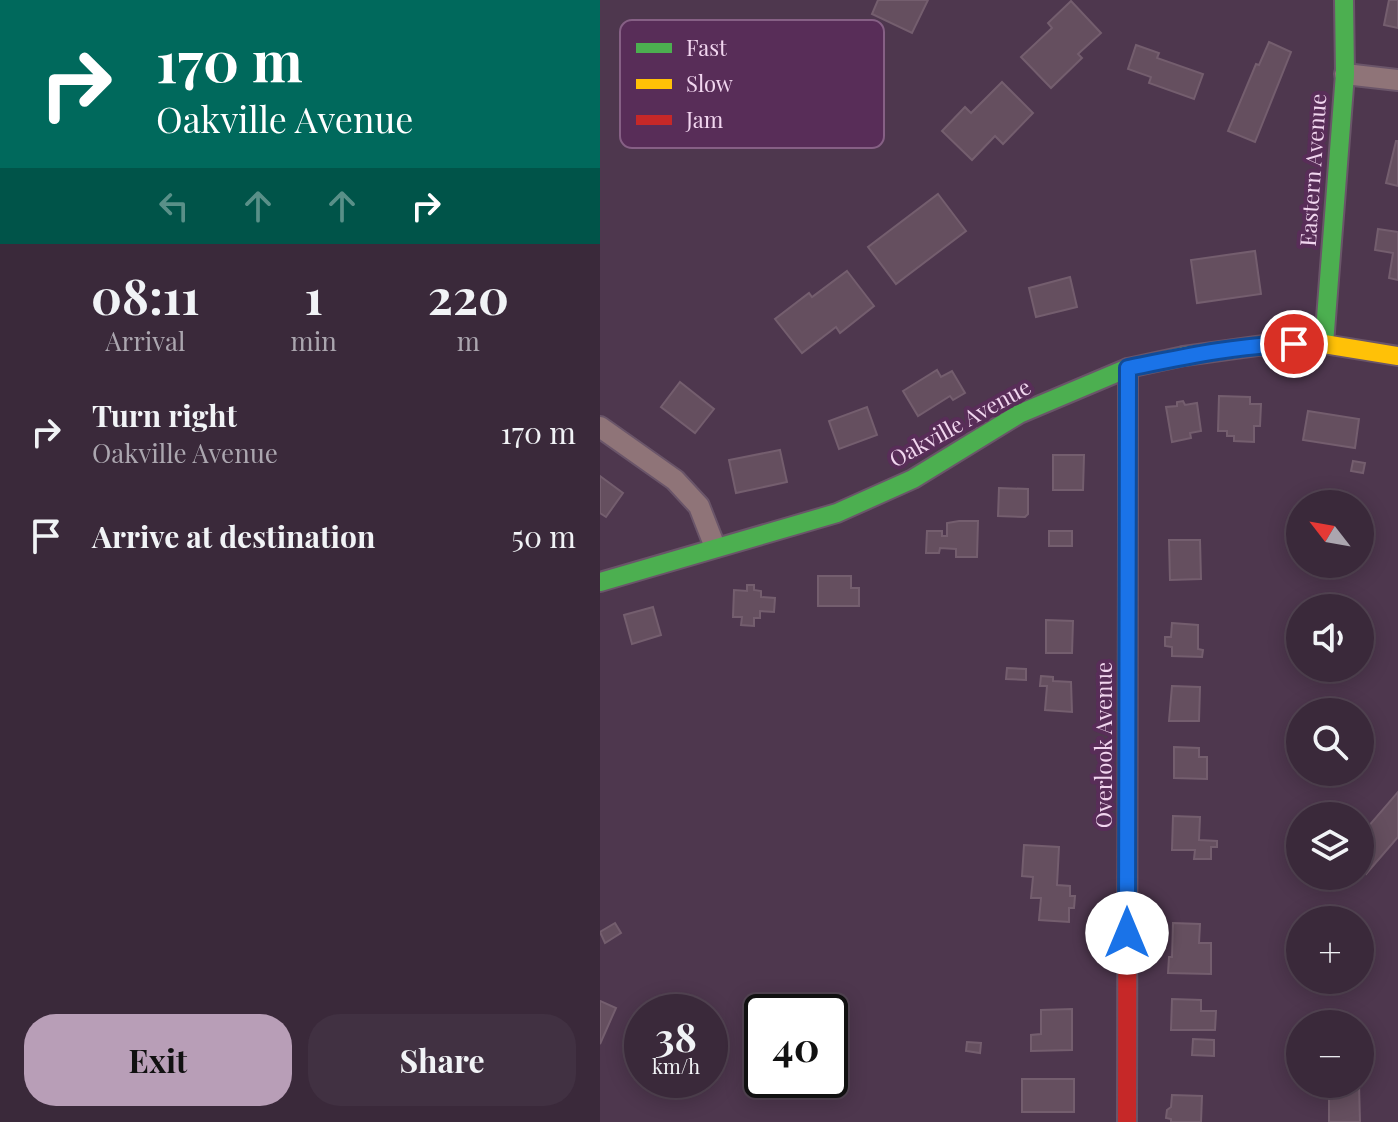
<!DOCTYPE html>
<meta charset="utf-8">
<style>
:root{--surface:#3a293a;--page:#413142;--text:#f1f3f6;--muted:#aba6af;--line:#544554;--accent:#b89eb7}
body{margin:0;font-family:"Playfair Display",serif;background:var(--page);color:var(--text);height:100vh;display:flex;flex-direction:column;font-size:30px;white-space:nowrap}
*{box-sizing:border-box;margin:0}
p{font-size:26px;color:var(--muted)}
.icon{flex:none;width:44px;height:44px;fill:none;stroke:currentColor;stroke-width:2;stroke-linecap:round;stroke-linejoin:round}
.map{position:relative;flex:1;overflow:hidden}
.drawer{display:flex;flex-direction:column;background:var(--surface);width:600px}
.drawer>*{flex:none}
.banner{background:#00695c;color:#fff;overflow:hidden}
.needle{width:52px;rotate:301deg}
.buttons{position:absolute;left:686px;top:490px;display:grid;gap:16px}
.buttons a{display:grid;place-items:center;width:88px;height:88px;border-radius:50%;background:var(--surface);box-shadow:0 4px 20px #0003,0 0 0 2px var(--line);font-size:40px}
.speed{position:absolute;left:24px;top:994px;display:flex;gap:16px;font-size:40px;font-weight:700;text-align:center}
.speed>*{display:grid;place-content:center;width:104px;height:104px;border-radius:50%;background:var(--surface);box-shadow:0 4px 20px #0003,0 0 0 2px var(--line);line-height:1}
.speed small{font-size:20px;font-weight:400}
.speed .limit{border:4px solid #111;border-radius:12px;background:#fff;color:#111}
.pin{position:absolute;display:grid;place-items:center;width:68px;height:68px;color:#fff;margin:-34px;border:4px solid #fff;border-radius:50%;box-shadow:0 2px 8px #0007}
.me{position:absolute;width:88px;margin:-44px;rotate:0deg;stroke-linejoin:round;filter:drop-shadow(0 0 6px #0008)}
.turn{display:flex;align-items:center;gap:28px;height:168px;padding:0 24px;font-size:36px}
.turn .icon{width:104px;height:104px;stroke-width:2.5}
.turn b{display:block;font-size:56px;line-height:68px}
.lanes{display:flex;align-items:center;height:76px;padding:0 24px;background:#0003;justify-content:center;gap:40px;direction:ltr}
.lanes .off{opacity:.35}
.eta{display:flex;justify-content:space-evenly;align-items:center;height:136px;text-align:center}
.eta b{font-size:48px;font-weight:700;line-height:56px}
.action{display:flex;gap:16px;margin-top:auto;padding:16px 24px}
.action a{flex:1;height:92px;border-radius:32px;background:var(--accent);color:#111;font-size:32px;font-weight:700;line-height:92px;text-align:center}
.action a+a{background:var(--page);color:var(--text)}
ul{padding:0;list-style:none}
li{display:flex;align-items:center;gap:24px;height:104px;padding:0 24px}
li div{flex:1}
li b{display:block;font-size:30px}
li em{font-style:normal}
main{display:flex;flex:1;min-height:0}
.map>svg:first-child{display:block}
.building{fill:#654f5f;stroke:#745e6e;stroke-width:2}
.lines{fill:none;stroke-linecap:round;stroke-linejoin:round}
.street-casing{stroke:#6a5569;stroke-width:24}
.fast-casing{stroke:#6a5569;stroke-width:22}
.slow-casing{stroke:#6a5569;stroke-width:22}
.jam-casing{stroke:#6a5569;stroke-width:22}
.street{stroke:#8f7478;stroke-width:20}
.fast{stroke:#4caf50;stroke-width:18}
.slow{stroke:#ffc107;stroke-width:18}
.jam{stroke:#c62828;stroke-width:18}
.route-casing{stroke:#114b97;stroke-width:20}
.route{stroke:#1a73e8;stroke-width:14}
.labels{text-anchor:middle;stroke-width:8;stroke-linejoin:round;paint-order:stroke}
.street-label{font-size:22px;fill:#f1d6ef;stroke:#582d58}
.key{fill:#582d58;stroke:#866085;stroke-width:2}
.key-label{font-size:22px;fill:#f1d6ef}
</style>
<main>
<section class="drawer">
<div class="banner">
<div class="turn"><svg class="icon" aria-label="right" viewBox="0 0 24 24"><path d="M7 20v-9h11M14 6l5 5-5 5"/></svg><div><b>170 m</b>Oakville Avenue</div></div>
<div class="lanes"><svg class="icon off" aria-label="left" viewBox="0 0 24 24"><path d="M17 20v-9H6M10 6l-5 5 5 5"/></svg><svg class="icon off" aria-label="ahead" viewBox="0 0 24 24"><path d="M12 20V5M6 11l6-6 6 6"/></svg><svg class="icon off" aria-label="ahead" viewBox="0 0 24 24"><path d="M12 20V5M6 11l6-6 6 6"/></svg><svg class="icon" aria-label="right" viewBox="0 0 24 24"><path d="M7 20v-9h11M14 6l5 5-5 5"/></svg></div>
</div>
<div class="eta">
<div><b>08:11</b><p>Arrival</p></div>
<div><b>1</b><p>min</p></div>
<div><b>220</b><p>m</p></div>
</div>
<ul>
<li><svg class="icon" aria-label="right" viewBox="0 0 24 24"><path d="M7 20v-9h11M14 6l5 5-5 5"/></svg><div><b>Turn right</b><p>Oakville Avenue</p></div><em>170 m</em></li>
<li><svg class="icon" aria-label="arrive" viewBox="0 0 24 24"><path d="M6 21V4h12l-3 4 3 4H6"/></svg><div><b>Arrive at destination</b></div><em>50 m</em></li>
</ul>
<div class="action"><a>Exit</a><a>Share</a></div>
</section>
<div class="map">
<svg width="798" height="1122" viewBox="0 0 798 1122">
<rect width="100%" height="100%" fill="#4e374e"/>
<g class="building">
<path d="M278,0H328L312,33L272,14Z"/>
<path d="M789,0H798V28L784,25Z"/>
<path d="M471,1L501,33L478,54L482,58L451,88L421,57L452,28L448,23Z"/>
<path d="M669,42L691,52L655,142L628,131L656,64L659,65Z"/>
<path d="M536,45L559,53L557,58L603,74L594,99L549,83L551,77L528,69Z"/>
<path d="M402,82L433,113L403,144L395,136L372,160L342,131L365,107L371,113Z"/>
<path d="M796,141H798V186L786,183Z"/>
<path d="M338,194L366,231L296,284L268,247Z"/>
<path d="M778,229L798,232V280L789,278L793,253L775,250Z"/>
<path d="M655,251L661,294L597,303L591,260Z"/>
<path d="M247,271L274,306L240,333L236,327L202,353L175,319L209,293L212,297Z"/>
<path d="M470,277L477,307L436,317L429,288Z"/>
<path d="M337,370L341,377L352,371L365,393L353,400L350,396L318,416L303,391Z"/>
<path d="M80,382L114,409L95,433L61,407Z"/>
<path d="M619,396L650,397V404H661L660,426H654V442L634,441V436H627V431H618Z"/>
<path d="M583,401L585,405L597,403L601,431L590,433L591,438L572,442L566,407L577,406V402Z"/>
<path d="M267,407L277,435L239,449L229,421Z"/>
<path d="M708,411L759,419L755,448L703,440Z"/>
<path d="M180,450L187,482L136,493L129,460Z"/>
<path d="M453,455H484L483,490H453Z"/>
<path d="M753,461L765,463L763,473L751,471Z"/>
<path d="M0,476L23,493L6,517L0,513Z"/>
<path d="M399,488L428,489V514L425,517L398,516Z"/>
<path d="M359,521H378L377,557H356V549L340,548L339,553H326L327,531H342V536H347V523Z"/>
<rect x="449" y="531" width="23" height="15"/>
<path d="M569,540H600L601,579L570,580Z"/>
<path d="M218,576H251V588H259V606H218Z"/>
<path d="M147,585H154V590L161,591V597L175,598L174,612L160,611V618H154V626L141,625L142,617H133L134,590L147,591Z"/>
<path d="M53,607L61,635L32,644L24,615Z"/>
<path d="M446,620L473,621L472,653H446Z"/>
<path d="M572,623L598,625V649L603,650L602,657L572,656V647L565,646V637H571Z"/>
<path d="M407,668L426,669V680L406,679Z"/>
<path d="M441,676L453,677V681L471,682L472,712L445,710L447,686H440Z"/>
<path d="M572,686L600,687L599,721H569Z"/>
<path d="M574,747L599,748V757H607V779L574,778Z"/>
<path d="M798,792V837L766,874L760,868V836Z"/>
<path d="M573,816L600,817L599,840L617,841V847H611V859H594L595,850H572Z"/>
<path d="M424,845L459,847L457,885L470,886V896H475L474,908H469V922L439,920L441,898H431L433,877L422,876Z"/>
<path d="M15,923L21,933L5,943L0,932Z"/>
<path d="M573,923L600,924L599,943H611V974L568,973L569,957H572Z"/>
<path d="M572,999L601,1000V1011H616L615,1030H571Z"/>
<path d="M0,1001L16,1008L0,1044Z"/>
<path d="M472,1009V1050L431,1051V1035L441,1034V1010Z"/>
<path d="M593,1039L614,1040V1056L592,1055Z"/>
<path d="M367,1042L381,1043L380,1053L366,1051Z"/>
<rect x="422" y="1079" width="52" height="33"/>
<path d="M729,1084H759L760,1122H729Z"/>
<path d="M572,1095L602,1096L601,1122H571V1119L566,1118L567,1110L571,1107Z"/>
</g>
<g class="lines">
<g class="street-casing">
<g id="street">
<path d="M745,74L798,80"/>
<path d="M0,427L75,480L99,506L115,547"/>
</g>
</g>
<g class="fast-casing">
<g id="fast">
<path d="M724,344L745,74L744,0"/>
<path d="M0,582L237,513L313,479L419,414L528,368L584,356"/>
</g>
</g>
<g class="slow-casing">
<g id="slow">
<path d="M584,356L664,345L724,344L798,356"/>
<path d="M528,521V368"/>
</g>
</g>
<g class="jam-casing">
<path id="jam" d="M527,1122L528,521"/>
</g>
<use href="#street" class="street"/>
<use href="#fast" class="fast"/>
<use href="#slow" class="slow"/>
<use href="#jam" class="jam"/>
</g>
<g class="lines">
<g class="route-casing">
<path id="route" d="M527,933L528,368C583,357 638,345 694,344"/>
</g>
<use href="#route" class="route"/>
</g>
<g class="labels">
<g class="street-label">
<text transform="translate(713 170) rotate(-86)" y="8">Eastern Avenue</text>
<text transform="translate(360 423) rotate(-29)" y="8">Oakville Avenue</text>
<text transform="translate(504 745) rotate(-90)" y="8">Overlook Avenue</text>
</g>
</g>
<rect x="20" y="20" width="264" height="128" rx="12" class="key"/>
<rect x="36" y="43" width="36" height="10" fill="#4caf50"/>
<rect x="36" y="79" width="36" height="10" fill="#ffc107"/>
<rect x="36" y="115" width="36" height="10" fill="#c62828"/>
<g class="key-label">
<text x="86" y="56">Fast</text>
<text x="86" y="92">Slow</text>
<text x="86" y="128">Jam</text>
</g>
</svg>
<div class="buttons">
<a><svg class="needle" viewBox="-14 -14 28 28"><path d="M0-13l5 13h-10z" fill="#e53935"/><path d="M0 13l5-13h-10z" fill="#aba6af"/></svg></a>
<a><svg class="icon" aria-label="sound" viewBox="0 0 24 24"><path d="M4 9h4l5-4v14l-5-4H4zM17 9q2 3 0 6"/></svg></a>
<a><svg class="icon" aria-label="search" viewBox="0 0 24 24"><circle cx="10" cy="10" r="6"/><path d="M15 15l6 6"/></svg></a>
<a><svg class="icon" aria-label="layers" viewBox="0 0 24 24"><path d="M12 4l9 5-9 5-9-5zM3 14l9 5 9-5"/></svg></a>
<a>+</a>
<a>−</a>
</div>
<div class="speed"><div>38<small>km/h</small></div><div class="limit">40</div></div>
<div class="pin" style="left:694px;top:344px;background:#d93025"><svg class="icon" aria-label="arrive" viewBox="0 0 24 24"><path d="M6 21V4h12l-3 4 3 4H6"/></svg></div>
<svg class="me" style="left:527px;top:933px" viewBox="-20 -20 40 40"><circle r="19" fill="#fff"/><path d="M0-13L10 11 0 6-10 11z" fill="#1a73e8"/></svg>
</div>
</main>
